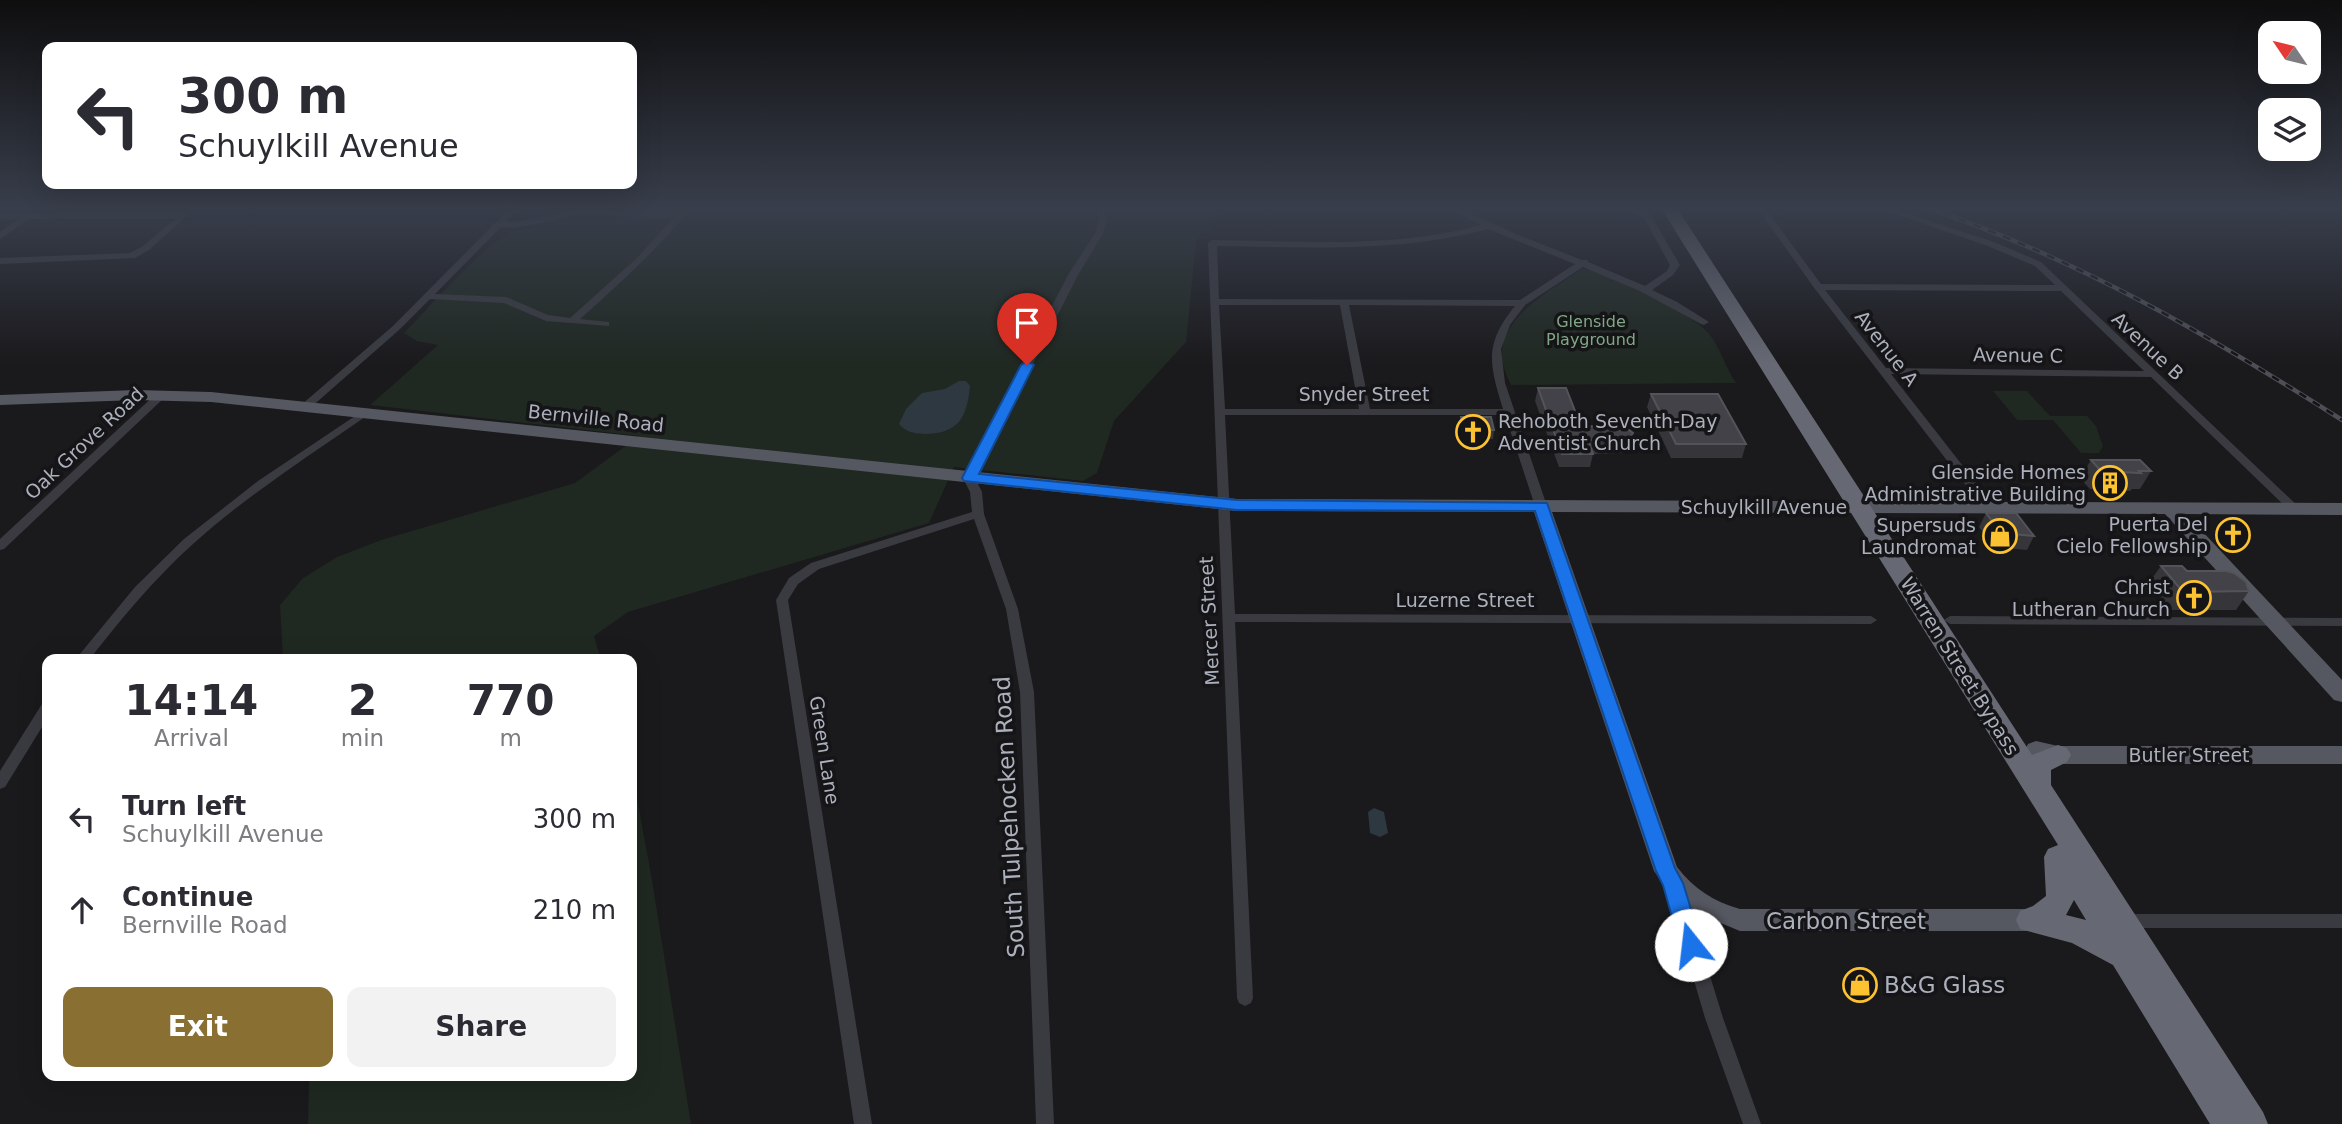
<!DOCTYPE html>
<style>
:root{--surface:#fff;--page:#f2f2f3;--text:#2b2b33;--muted:#7c7c81;--accent:#8a6f32}
body{margin:0;font-family:"DejaVu Sans",sans-serif;background:var(--page);color:var(--text);height:100vh;display:flex;flex-direction:column;font-size:26px;white-space:nowrap}
*{box-sizing:border-box;margin:0}
p{font-size:23px;color:var(--muted)}
.icon{flex:none;width:38px;height:38px;fill:none;stroke:currentColor;stroke-width:2;stroke-linecap:round;stroke-linejoin:round}
.map{position:relative;flex:1;overflow:hidden}
.sheet{position:absolute;left:42px;top:654px;width:595px;height:427px;display:flex;flex-direction:column;background:var(--surface);border-radius:14px;box-shadow:0 7px 28px #0002}
.sheet>*{flex:none}
.hud{position:absolute;left:42px;top:42px;width:595px;height:147px;border-radius:14px;box-shadow:0 7px 28px #0002;background:#fff;color:var(--text);overflow:hidden}
.needle{width:46px;rotate:305deg}
.buttons{position:absolute;left:2258px;top:21px;display:grid;gap:14px}
.buttons a{display:grid;place-items:center;width:63px;height:63px;border-radius:14px;background:var(--surface);box-shadow:0 7px 28px #0002;font-size:35px}
.pin{position:absolute;display:grid;place-items:center;width:60px;height:60px;color:#fff;margin:-72px -30px;border-radius:50% 50% 50% 0;rotate:-45deg;box-shadow:0 0 7px #0007}
.pin .icon{rotate:45deg}
.me{position:absolute;width:77px;margin:-38px;rotate:344deg;stroke-linejoin:round;filter:drop-shadow(0 0 5px #0008)}
.turn{display:flex;align-items:center;gap:24px;height:147px;padding:0 21px;font-size:32px}
.turn .icon{width:91px;height:91px;stroke-width:2.5}
.turn b{display:block;font-size:49px;line-height:60px}
.eta{display:flex;justify-content:space-evenly;align-items:center;height:119px;text-align:center}
.eta b{font-size:42px;font-weight:700;line-height:49px}
.cta{display:flex;gap:14px;margin-top:auto;padding:14px 21px}
.cta a{flex:1;height:80px;border-radius:14px;background:var(--accent);color:#fff;font-size:28px;font-weight:700;line-height:80px;text-align:center}
.cta a+a{background:var(--page);color:var(--text)}
ul{padding:0;list-style:none}
li{display:flex;align-items:center;gap:21px;height:91px;padding:0 21px}
li div{flex:1}
li b{display:block;font-size:26px}
li em{font-style:normal}
.map>svg:first-child{display:block}
.green{fill:#1f2821}
.water{fill:#2e3841}
.lines{fill:none;stroke-linecap:round;stroke-linejoin:round}
.street{fill:#3a3b41;fill-rule:evenodd}
.primary{fill:#565861;fill-rule:evenodd}
.highway{fill:#666973;fill-rule:evenodd}
.rail-casing{stroke:#4d4f56;stroke-width:4.5}
.rail{stroke:#151417;stroke-width:2.5;stroke-dasharray:8;stroke-linecap:butt}
.wall{fill:#36353a}
.shaded-wall{fill:#252428}
.building{fill:#424248;stroke:#53545a;stroke-width:2}
.route{fill:#1a73e8;stroke:#114b97;stroke-width:2}
.labels{text-anchor:middle;stroke-width:7;stroke-linejoin:round;paint-order:stroke}
.far-park-label{font-size:16px;fill:#81a886;stroke:#151417}
.street-label{font-size:19px;fill:#abb0bc;stroke:#151417}
.poi-label{font-size:19px;fill:#abb0bc;stroke:#151417;text-anchor:end}
.near-street-label{font-size:23px;fill:#abb0bc;stroke:#151417}
.near-poi-label{font-size:23px;fill:#abb0bc;stroke:#151417;text-anchor:start}
</style>
<div class="map">
<svg width="2342" height="1124" viewBox="0 0 2342 1124">
<rect width="100%" height="100%" fill="#1a191c"/>
<g class="green">
<path d="M616,208H1212L1219,209L1210,235L1202,233L1196,241L1186,342L1114,421L1097,473L1083,481L954,467L929,523L628,612L594,636L601,660H283L280,605L303,578L337,557L381,540L575,483L639,436L370,405L438,345L417,341L404,333C431,306 484,243 516,230C544,219 585,220 616,208Z"/>
<path d="M1582,269C1604,269 1697,316 1710,335C1721,350 1726,368 1736,383L1511,385C1508,379 1505,372 1503,365C1492,320 1552,290 1582,269Z"/>
<path d="M1993,391H2027L2050,416H2087L2096,426L2103,446L2099,453H2081L2053,420H2017Z"/>
<path d="M632,770L652,880L691,1124H308L309,1076H632Z"/>
</g>
<g class="water">
<path d="M959,381H966L970,386C967,417 959,434 924,434C913,433 906,432 899,424L906,409L922,393L945,389Z"/>
<path d="M1374,808L1384,812L1388,833L1380,837L1370,833L1368,812Z"/>
</g>
<g class="lines">
<g class="street">
<path d="M510,208H519L506,222H516L583,208L677,214L682,208H691C660,247 619,284 580,319L609,322V326L546,321L504,303L430,299L399,330L309,409H301L300,407L301,405L393,326ZM583,214L672,219L637,258L570,318L548,315L506,297L435,294L501,227L516,228Z"/>
<path d="M1096,208H1104L1107,217L1104,232L1078,275L975,478L982,492L984,514L1018,609L1034,692L1054,1124H1036L1020,692L1006,609L974,519L819,569L798,584L788,600L872,1124H854L776,600L789,578L811,563L972,512L970,492L963,478L1068,275L1096,232L1099,217Z"/>
<path d="M1448,208H1459L1518,235L1582,260H1587L1588,262L1645,286L1667,271L1670,265L1644,218L1622,208H1634L1650,214L1680,265L1673,275L1652,290L1677,302L1709,322L1704,325L1701,324L1640,291L1583,267L1525,305L1510,325L1501,349L1505,383L1547,506L1541,510L1535,506L1505,415H1225L1235,614L1871,616L1877,620L1871,624L1235,622L1253,998L1251,1003L1245,1006L1239,1003L1237,998L1208,243L1212,240C1302,241 1393,249 1481,225ZM1488,229L1575,264L1520,300L1219,299L1217,246C1308,247 1399,253 1488,229ZM1219,305H1340L1359,409H1225ZM1349,305L1515,306C1484,344 1489,364 1503,409H1370Z"/>
<path d="M1757,208H1765L1821,284L2055,285L2035,266L1988,246L1878,208H1890L1994,242L2041,262L2301,509L2299,512H2291L2151,377L1891,374L1995,507L1989,511L1985,510L1815,289ZM1825,290L2061,291L2144,371L1886,368Z"/>
<path d="M28,213H183L187,216L149,250L135,258L0,264V258L130,253L143,246L175,219H29L0,239V232L18,219L0,220V214Z"/>
<path d="M161,392L165,393V397L4,549L0,550V539L157,393Z"/>
<path d="M361,412L365,413L366,415L365,417C306,458 246,496 193,544C154,579 121,619 89,660H75L135,587L184,539L258,481Z"/>
<path d="M1950,616L2342,618V626L1950,624L1944,620Z"/>
<path d="M47,703V719L5,787L0,789V771L42,704Z"/>
<path d="M1674,878L1680,880L1682,885L1723,1018L1761,1124H1743L1705,1018L1666,885L1668,880Z"/>
<path d="M2125,914H2342V928H2125L2119,926L2117,921L2119,916Z"/>
</g>
<g class="primary">
<path d="M136,390L211,392L1237,499L2342,503V515L2186,514L2342,680V702L2334,700L2165,514L1552,512L1677,867C1693,888 1714,902 1740,909H2031L2040,912L2044,920L2040,928L2031,931H1740L1689,910L1672,896L1654,871L1534,512L1237,511L211,402L136,400L0,405V395Z"/>
<path d="M2036,741L2058,746H2342V764H2058L2028,756L2025,750L2028,744Z"/>
</g>
<path class="highway" d="M1661,208H1677L2032,755L2058,745L2067,748L2071,755L2067,762L2051,770V785L2263,1112L2268,1124H2210L2113,965L2072,943L2020,929L2016,920L2020,911L2033,906L2046,896L2044,857L2048,849L2058,845ZM2074,900L2086,920L2066,915Z"/>
<g class="rail-casing">
<path id="rail" d="M1928,208C2082,261 2205,333 2342,420"/>
</g>
<use href="#rail" class="rail"/>
</g>
<g class="wall">
<path d="M1538,388L1581,426L1633,433L1629,446L1625,453L1593,454L1590,467H1559L1535,401Z"/>
<path d="M1651,394L1746,444L1742,458H1671L1647,407Z"/>
<path d="M1461,417L1494,430L1493,439L1463,438L1459,426Z"/>
<path d="M2091,460L2151,471L2140,489H2132L2130,491L2090,489L2080,478Z"/>
<path d="M1986,513L2034,536L2027,550L1994,547L1979,527Z"/>
<path d="M2161,566L2187,571L2249,591L2236,610H2170L2148,584Z"/>
</g>
<path class="shaded-wall" d="M1633,433L1629,446L1625,453L1628,440Z"/>
<g class="building">
<path d="M1538,388H1566L1581,426L1625,427L1633,433L1628,440H1588L1593,454H1562Z"/>
<path d="M1651,394H1718L1746,444H1676Z"/>
<path d="M1461,417H1491L1494,430H1464Z"/>
<path d="M2091,460H2140L2151,471H2139L2141,473L2101,471Z"/>
<path d="M1986,513H2016L2034,536L2001,533Z"/>
<path d="M2161,566H2182L2187,571H2226L2234,573L2246,582L2249,591L2183,592Z"/>
</g>
<linearGradient id="sky" x2="0" y2="1"><stop stop-color="#0e0e0f"/><stop offset="0.57" stop-color="#383e4b"/><stop offset="1" stop-color="#383e4b" stop-opacity="0"/></linearGradient>
<rect width="2342" height="365" fill="url(#sky)"/>
<path class="route" d="M1027,361L1034,365L979,474L1237,500L1547,503L1675,868L1683,883L1702,945L1698,951L1691,954L1683,951L1680,945L1663,885L1656,871L1535,511L1237,510L964,481L962,478L1021,365Z"/>
<defs>
<g id="church-ring" transform="scale(1.75)"><circle r="9.5" fill="#151417" stroke="#fdc231" stroke-width="1.5"/><path d="M-1.2-6h2.4v3.5h3.3v2.4h-3.3V6h-2.4V-.1h-3.3v-2.4h3.3Z" fill="#fdc231"/></g>
<g id="building-ring" transform="scale(1.75)"><circle r="9.5" fill="#151417" stroke="#fdc231" stroke-width="1.5"/><path d="M-4-6H4V6H1V3H-1V6H-4ZM-2.5-4.3h1.7v1.8h-1.7ZM.8-4.3h1.7v1.8H.8ZM-2.5-1h1.7V.8h-1.7ZM.8-1h1.7V.8H.8Z" fill="#fdc231"/></g>
<g id="shop-ring" transform="scale(1.75)"><circle r="9.5" fill="#151417" stroke="#fdc231" stroke-width="1.5"/><path d="M-5-2.5h2.3a2.7 3.5 0 0 1 5.4 0H5L5.5 6h-11ZM-1.5-2.5h3a1.5 2.3 0 0 0-3 0Z" fill="#fdc231"/></g>
</defs>
<g fill-rule="evenodd">
<use href="#church-ring" x="1473" y="432"/>
<use href="#building-ring" x="2110" y="483"/>
<use href="#church-ring" x="2233" y="535"/>
<use href="#shop-ring" x="2000" y="536"/>
<use href="#church-ring" x="2194" y="598"/>
<use href="#shop-ring" x="1860" y="985"/>
</g>
<g class="labels">
<g class="far-park-label">
<text x="1591" y="327">Glenside<tspan x="1591" dy="18">Playground</tspan></text>
</g>
<g class="street-label">
<text transform="translate(2148 346) rotate(43)" y="7">Avenue B</text>
<text transform="translate(1887 348) rotate(52)" y="7">Avenue A</text>
<text transform="translate(2018 355) rotate(1)" y="7">Avenue C</text>
<text x="1364" y="401">Snyder Street</text>
<text transform="translate(596 418) rotate(6)" y="7">Bernville Road</text>
<text transform="translate(84 443) rotate(-43)" y="7">Oak Grove Road</text>
<text x="1764" y="514">Schuylkill Avenue</text>
<text x="1465" y="607">Luzerne Street</text>
<text transform="translate(1209 621) rotate(-93)" y="7">Mercer Street</text>
<text transform="translate(1960 666) rotate(58)" y="7">Warren Street Bypass</text>
<text transform="translate(825 750) rotate(81)" y="7">Green Lane</text>
<text x="2189" y="762">Butler Street</text>
</g>
<g class="poi-label">
<text x="1498" y="428" text-anchor="start">Rehoboth Seventh-Day<tspan x="1498" dy="22">Adventist Church</tspan></text>
<text x="2086" y="479">Glenside Homes<tspan x="2086" dy="22">Administrative Building</tspan></text>
<text x="2208" y="531">Puerta Del<tspan x="2208" dy="22">Cielo Fellowship</tspan></text>
<text x="1976" y="532">Supersuds<tspan x="1976" dy="22">Laundromat</tspan></text>
<text x="2170" y="594">Christ<tspan x="2170" dy="22">Lutheran Church</tspan></text>
</g>
<g class="near-street-label">
<text transform="translate(1009 817) rotate(-93)" y="8">South Tulpehocken Road</text>
<text x="1846" y="929">Carbon Street</text>
</g>
<g class="near-poi-label">
<text x="1884" y="993">B&amp;G Glass</text>
</g>
</g>
</svg>
<div class="buttons">
<a><svg class="needle" viewBox="-14 -14 28 28"><path d="M0-13l5 13h-10z" fill="#e53935"/><path d="M0 13l5-13h-10z" fill="#7c7c81"/></svg></a>
<a><svg class="icon" aria-label="layers" viewBox="0 0 24 24"><path d="M12 4l9 5-9 5-9-5zM3 14l9 5 9-5"/></svg></a>
</div>
<div class="pin" style="left:1027px;top:365px;background:#d93025"><svg class="icon" aria-label="arrive" viewBox="0 0 24 24"><path d="M6 21V4h12l-3 4 3 4H6"/></svg></div>
<svg class="me" style="left:1691px;top:945px" viewBox="-20 -20 40 40"><circle r="19" fill="#fff"/><path d="M0-13L10 11 0 6-10 11z" fill="#1a73e8"/></svg>
<div class="hud">
<div class="turn"><svg class="icon" aria-label="left" viewBox="0 0 24 24"><path d="M17 20v-9H6M10 6l-5 5 5 5"/></svg><div><b>300 m</b>Schuylkill Avenue</div></div>
</div>
<section class="sheet">
<div class="eta">
<div><b>14:14</b><p>Arrival</p></div>
<div><b>2</b><p>min</p></div>
<div><b>770</b><p>m</p></div>
</div>
<ul>
<li><svg class="icon" aria-label="left" viewBox="0 0 24 24"><path d="M17 20v-9H6M10 6l-5 5 5 5"/></svg><div><b>Turn left</b><p>Schuylkill Avenue</p></div><em>300 m</em></li>
<li><svg class="icon" aria-label="ahead" viewBox="0 0 24 24"><path d="M12 20V5M6 11l6-6 6 6"/></svg><div><b>Continue</b><p>Bernville Road</p></div><em>210 m</em></li>
</ul>
<div class="cta"><a>Exit</a><a>Share</a></div>
</section>
</div>
